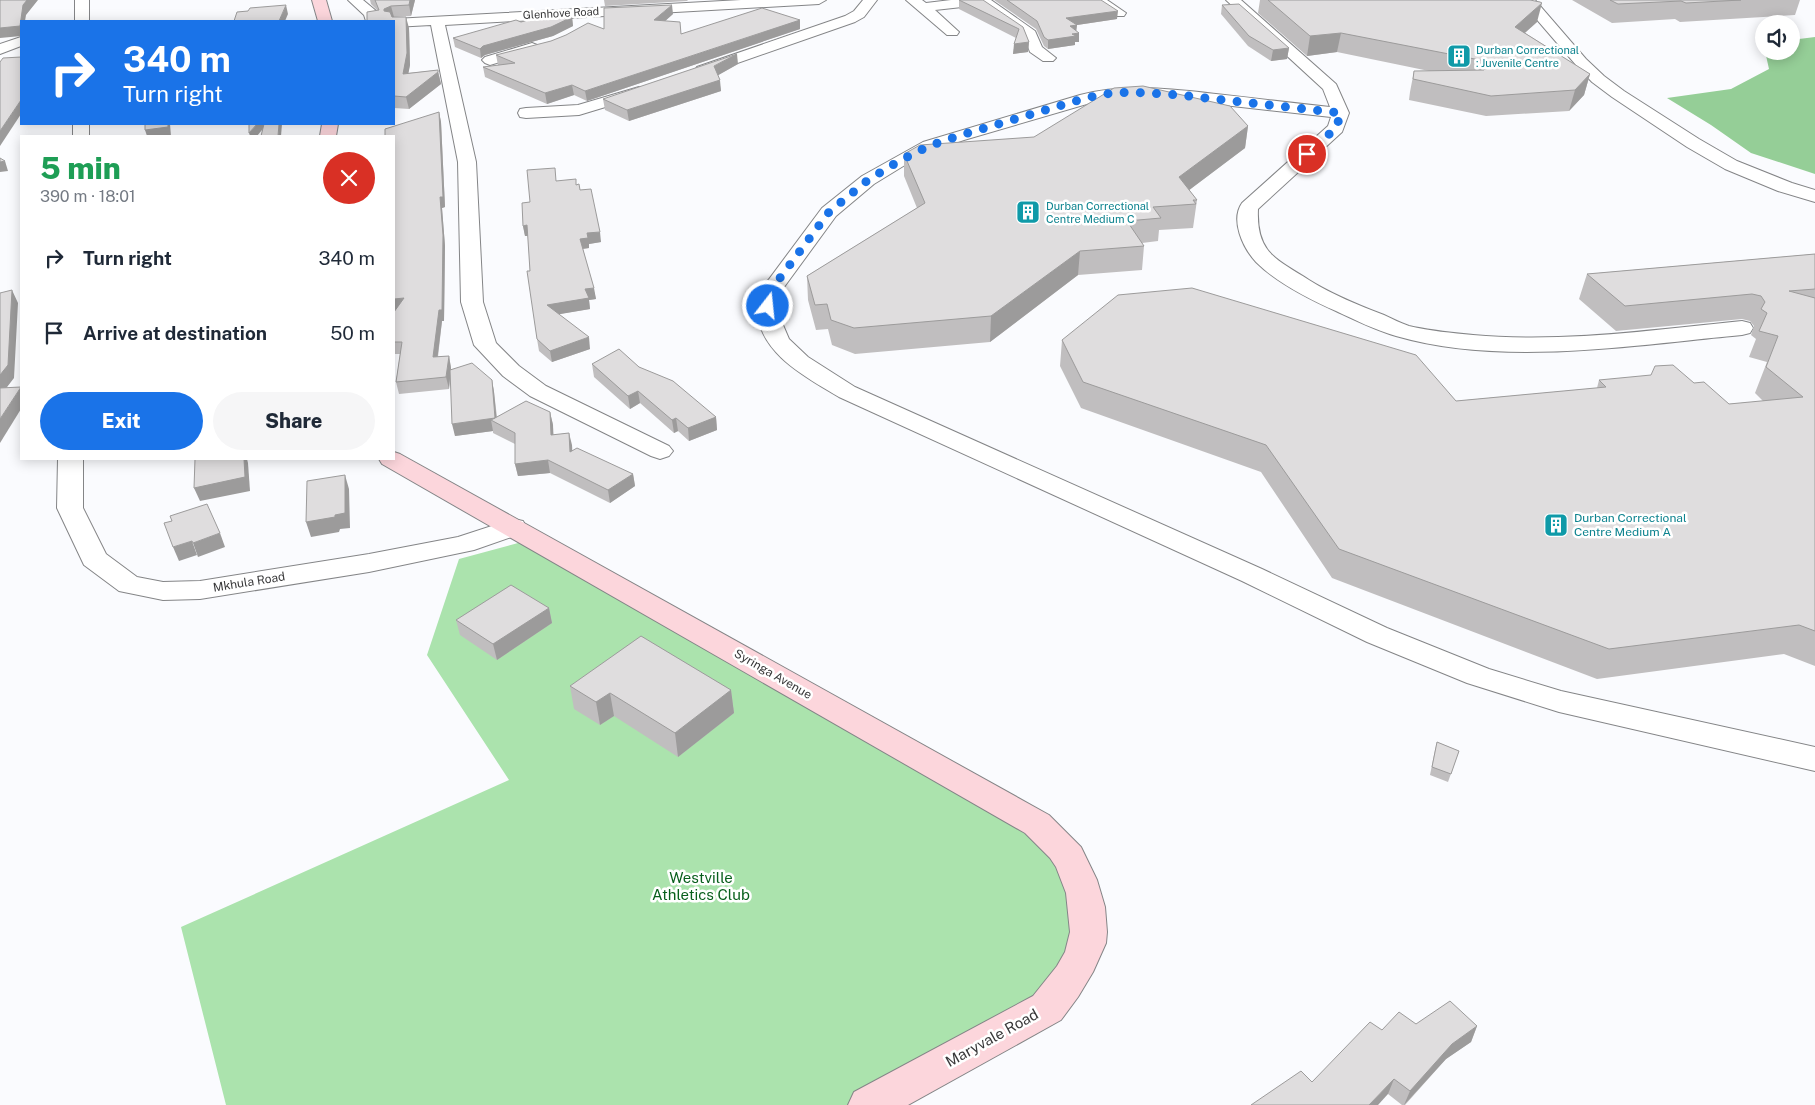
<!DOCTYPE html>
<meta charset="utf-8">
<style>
:root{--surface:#fff;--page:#f6f6f7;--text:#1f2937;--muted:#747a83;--accent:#1a73e8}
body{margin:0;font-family:"Public Sans",sans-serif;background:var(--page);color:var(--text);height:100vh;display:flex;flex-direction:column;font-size:19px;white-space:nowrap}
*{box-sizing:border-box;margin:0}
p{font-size:16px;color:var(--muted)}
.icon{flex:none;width:28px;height:28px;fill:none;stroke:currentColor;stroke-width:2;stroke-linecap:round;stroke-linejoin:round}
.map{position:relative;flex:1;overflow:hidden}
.sheet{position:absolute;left:20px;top:135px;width:375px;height:325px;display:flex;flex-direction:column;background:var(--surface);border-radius:0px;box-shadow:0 2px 12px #0003}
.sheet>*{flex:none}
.guide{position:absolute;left:20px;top:20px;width:375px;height:105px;border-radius:0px;box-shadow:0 2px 12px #0003;background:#1a73e8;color:#fff;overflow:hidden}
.fabs{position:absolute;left:1755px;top:15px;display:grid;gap:10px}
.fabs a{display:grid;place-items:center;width:45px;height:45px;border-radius:50%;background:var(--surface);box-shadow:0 2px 12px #0003;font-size:25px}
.pin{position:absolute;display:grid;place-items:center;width:42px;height:42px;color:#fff;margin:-21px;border:2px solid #fff;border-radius:50%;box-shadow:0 1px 5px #0007}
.me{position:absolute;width:55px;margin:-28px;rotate:16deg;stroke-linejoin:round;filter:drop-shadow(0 0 4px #0008)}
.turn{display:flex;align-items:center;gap:18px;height:105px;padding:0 20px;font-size:22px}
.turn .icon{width:65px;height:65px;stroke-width:2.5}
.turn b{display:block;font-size:35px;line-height:42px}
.round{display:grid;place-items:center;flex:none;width:52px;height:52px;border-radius:26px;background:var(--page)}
.head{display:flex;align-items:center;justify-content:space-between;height:85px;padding:0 20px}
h1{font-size:30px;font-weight:800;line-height:38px;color:#1e9e55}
.action{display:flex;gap:10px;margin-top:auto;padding:10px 20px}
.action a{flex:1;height:58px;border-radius:30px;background:var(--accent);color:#fff;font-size:20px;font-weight:800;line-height:58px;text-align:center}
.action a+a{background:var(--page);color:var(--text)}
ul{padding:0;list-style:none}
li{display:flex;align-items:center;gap:15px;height:75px;padding:0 20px}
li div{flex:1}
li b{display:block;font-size:19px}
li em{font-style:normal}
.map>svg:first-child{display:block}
.green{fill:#abe3ad}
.forest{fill:#95ce97}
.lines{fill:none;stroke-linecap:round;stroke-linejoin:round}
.street-casing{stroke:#848587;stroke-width:2}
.secondary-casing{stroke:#848587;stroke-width:2}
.street{fill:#fff;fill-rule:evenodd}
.secondary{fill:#fcd6dc;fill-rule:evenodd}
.wall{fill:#c0bebf}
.shaded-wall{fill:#9c9b9b}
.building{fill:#dfddde;stroke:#9c9b9b}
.route{stroke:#1a73e8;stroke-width:9;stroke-dasharray:0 16.2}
.labels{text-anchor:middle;stroke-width:5;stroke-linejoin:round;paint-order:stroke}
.far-street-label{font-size:11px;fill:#39393a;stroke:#fff}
.far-culture-label{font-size:11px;fill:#0d838f;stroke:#fff;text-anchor:start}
.culture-label{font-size:12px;fill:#0d838f;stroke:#fff;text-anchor:start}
.street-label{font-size:12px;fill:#39393a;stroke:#fff}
.near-park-label{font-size:15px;fill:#085f1c;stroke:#fff}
.near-street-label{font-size:15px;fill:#39393a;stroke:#fff}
</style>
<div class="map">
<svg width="1815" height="1105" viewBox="0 0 1815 1105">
<rect width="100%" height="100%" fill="#fafbfe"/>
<path class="green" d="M529,540L1036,825L1078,877L1072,972L863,1105H226L181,927L509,780L427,655L459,559Z"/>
<path class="forest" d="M1815,37V174L1751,153L1711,125L1667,98L1731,89L1769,69L1765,51H1791V40Z"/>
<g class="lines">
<g class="street-casing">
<g id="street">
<rect x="75" y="0" width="14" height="21"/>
<path d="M348,0H363L375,10L380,21H366L364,15Z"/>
<path d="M741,0H826L819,4L445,25L476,162L483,302L496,343L519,366L546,386L669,446L673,451L669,456L660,459L651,456L530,396L503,376L474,345L461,302L458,162L431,25L394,27V21H388L394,19Z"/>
<path d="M863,0H877L864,17L855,22L709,73H697L695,70L697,67L845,16L854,11Z"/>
<path d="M906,0H922L926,3L951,0H991L1035,31L1042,47L1056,58L1053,61H1043L1030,52L1024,36L980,5L935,10L959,32L957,35H947Z"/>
<path d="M1090,0H1107L1126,13L1124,16H1114Z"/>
<path d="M1226,0H1241L1336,84L1349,113L1342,132L1258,209C1256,253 1276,259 1309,280C1333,295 1358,305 1384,315C1393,319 1400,323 1409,326C1430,331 1452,333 1473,335C1562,343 1653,330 1742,321L1750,323L1753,328L1750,333L1742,335C1634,345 1502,367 1396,336C1375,330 1355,320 1336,311C1309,299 1277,283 1256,262C1243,248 1230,220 1242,203L1328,126L1331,117L1179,100L1130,97L1104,99L964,140L935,150L905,165L874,184L836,216L779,294L780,318L789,339L808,357L855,387L1262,569L1387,628L1489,669L1561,691L1815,747V771L1559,712L1467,683L1367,642L1242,581L839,397C806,377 758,353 757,308C757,301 757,295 761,290L822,208L862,176L923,142L1080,95C1125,83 1171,89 1216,94C1254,98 1292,103 1330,107L1323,89Z"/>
<path d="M1520,0H1535L1586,59L1604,76L1624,91L1699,139L1737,161L1792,183L1815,190V202L1778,191L1725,169L1687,147L1612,97L1592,82L1576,65Z"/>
<path d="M21,37V46L0,54V44Z"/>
<path d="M532,43L537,45L540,48L537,51L490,65L485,63L482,60L485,57Z"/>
<path d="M639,87L645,89L647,92L645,95L579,115L526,118L520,117L518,113L520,109L526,108L578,105Z"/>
<rect x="73" y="124" width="16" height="12"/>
<path d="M58,459H83V508L106,554L137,577L163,582L200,581L369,554L458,537L513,519L523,521L526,527L523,533L474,550L369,572L200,599L163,600L119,591L84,565L57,508Z"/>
</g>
</g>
<g class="secondary-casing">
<g id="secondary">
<path d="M312,0H326L332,21H318Z"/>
<path d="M322,124H338L336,136H320Z"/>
<path d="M394,452L400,454L1049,815L1081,847L1097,880L1105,907L1107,932L1106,943L1093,972L1078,997L1061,1020L908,1105H848L854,1092L1033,996L1057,966L1065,952L1070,932L1066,893L1056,867L1050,858L1025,833L382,464L379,459H394Z"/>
</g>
</g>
<use href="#street" class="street"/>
<use href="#secondary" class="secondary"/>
</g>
<g class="wall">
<path d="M370,0H415L411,16L393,17L409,28L410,65L408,73L438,70L441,84L409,109L394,108V21L377,10L371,4Z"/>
<path d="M604,0H688L687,1L605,6Z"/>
<path d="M959,0L1023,27L1029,42L1028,52L1013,54L1016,38L959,9Z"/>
<path d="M994,0H1101L1117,19L1077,25L1076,31L1079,42H1075V45L1048,49L1044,46L1036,29Z"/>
<path d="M1260,0H1530L1537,22L1525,33L1590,74L1584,95L1569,111L1486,116L1409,100L1410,92L1414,71H1429L1337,52L1307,56L1258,13Z"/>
<path d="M1572,0H1800L1795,15L1680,22L1675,19L1612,23Z"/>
<path d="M1222,5L1289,48L1287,59L1271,61L1248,46L1221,14Z"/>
<path d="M673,14L665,21L681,34L800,20V29L587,101L574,95L547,104L485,77L483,67L498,65L496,55L604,29Z"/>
<path d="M572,17L573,26L553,36L485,55L481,58L455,47L453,38L521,22Z"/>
<path d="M738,64L718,75L721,91L629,121L605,110L603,99Z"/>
<path d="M439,112L441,122L445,207L442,208L445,246L444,321H442L438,357L449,356L451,368V370L492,380L494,392L497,417L550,412L553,425V435L569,433L572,451L633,474L635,486L610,503L550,473L518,476L515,464V444L493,433V431L455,436L450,377L449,389L399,394L396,382L400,354H394V136Z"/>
<path d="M1248,126L1245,148L1189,190L1197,200L1193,228L1159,230L1158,241L1142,243L1144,246L1142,270L1078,275L990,342L855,354L832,345L828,329L816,330L808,300L807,276L917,208L904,176V154Z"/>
<path d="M557,181L576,185L580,190L601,242L589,244V248L583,249L596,299L589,300L590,309L559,314L590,349L552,362L539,351L537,339L530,271L528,236H525L523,226L530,202Z"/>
<path d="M1815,254V666L1784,654L1597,679L1332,578L1261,472L1081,408L1060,366L1062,340L1456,401L1597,388L1599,380L1694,383L1729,404L1763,401L1755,393L1767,362L1749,357L1756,339L1751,335L1754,326L1750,321L1742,319L1616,331L1579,299L1587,274Z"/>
<path d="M592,364L639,367L716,417L717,430L689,441L678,431L674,433L640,403L630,409L594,377Z"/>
<path d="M549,608L552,623L497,660L460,635L456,620Z"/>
<path d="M570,686L731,690L734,713L678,757L614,716L600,725L574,709Z"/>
<path d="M1437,742L1459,751L1448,782L1430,775L1435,750Z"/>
<path d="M1416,1024L1477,1026L1471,1042L1446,1059L1405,1105H1402L1388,1094L1312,1082L1382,1030Z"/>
</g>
<g class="shaded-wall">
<path d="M27,0H38L26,15L25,21H21V36L0,38V28Z"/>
<path d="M410,0H415L411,16L409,5Z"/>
<path d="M1542,3L1537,22L1510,46L1515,27Z"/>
<path d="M286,5L288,14L285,21H279Z"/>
<path d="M672,5L673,14L655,30L654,20Z"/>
<path d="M391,6L394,17L386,20L384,9Z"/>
<path d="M1118,11L1117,19L1077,25L1076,33H1079V42H1075V45L1048,49V40L1066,18Z"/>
<path d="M406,17L409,28L410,65L406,86L403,74Z"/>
<path d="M572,17L573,26L553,36L485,55L481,58L480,49L483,46Z"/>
<path d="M800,20V29L587,101L585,91Z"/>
<path d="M1341,33L1337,52L1307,56L1310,36Z"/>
<path d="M1029,42L1028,52L1013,54L1014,44Z"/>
<path d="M1289,48L1287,59L1271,61L1273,50Z"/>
<path d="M737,54L738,64L715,77L714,66Z"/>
<path d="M438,72L441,84L409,109L406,97Z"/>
<path d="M1590,74L1584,95L1569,111L1575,90Z"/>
<path d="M720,80L721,91L629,121L627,110Z"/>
<path d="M572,85L574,95L547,104L545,93Z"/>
<path d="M21,100V114L0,146V131Z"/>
<path d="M439,112L441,122L445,207L442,208L445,246L444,321H442L436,369L433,357L440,197Z"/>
<path d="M168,124H170L171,136H147L145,130Z"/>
<path d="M257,124H267L257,136H250L249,133Z"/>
<path d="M279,124H282L281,136H278Z"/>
<path d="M1248,126L1245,148L1176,200L1179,177Z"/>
<path d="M5,161L8,171L0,172V162Z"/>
<path d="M527,225L529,236H525L523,226Z"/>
<path d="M600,232L601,242L589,244V248L581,249L580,239L587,233Z"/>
<path d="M1080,251L1078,275L990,342L991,316Z"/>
<path d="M594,288L596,299L589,300L590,309L549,316L547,305L585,289Z"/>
<path d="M12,290L18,303L14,378L4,391L0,399V375Z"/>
<path d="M404,298L407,310L394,311V299Z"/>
<path d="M589,337L590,349L552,362L550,351Z"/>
<path d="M449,356L451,368L449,389L446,377Z"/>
<path d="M492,380L494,392L497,424L495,418Z"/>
<path d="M21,387V409L0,443V419Z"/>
<path d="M638,391L640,403L630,409L628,396Z"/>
<path d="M550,412L553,425L554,447L551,435Z"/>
<path d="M716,417L717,430L689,441L688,428Z"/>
<path d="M495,418L491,420L493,431L455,436L452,424Z"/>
<path d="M676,418L678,431L674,433L672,420Z"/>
<path d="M569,433L572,445L573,464L570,452Z"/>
<path d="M244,459H247L248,463L250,491L200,501L194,488Z"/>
<path d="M548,460L550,473L518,476L515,464Z"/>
<path d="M633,474L635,486L610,503L608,490Z"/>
<path d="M345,475L349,489L350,528L340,529L339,532L311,537L306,522L335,515Z"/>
<path d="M220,533L225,547L198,557L193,543Z"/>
<path d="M192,541L197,555L179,561L173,547Z"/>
<path d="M549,608L552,623L497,660L493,644Z"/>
<path d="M731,690L734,713L678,757L675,733Z"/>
<path d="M610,693L614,716L600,725L596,702Z"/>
<path d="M1477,1026L1471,1042L1446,1059L1404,1105L1410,1091L1452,1044Z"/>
<path d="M1394,1079L1388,1094L1378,1105H1369Z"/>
</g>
<g class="building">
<path d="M0,0H27L23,5L20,26L0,28Z"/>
<path d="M375,0H410L409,5L391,6L384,9V11L390,12L392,17H406L407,53L403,74L438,70V72L406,97L394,96V21H367V12L379,10Z"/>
<path d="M959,0H983L1023,27L1029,42L1014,44L1019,29Z"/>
<path d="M1007,0H1101L1118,11L1066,18L1077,25L1070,26L1079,33L1072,34L1076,36L1048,40L1044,37L1037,21Z"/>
<path d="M1268,0H1530L1540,2L1542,3L1515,27L1590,74L1575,90L1491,96L1413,79L1414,71L1484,70L1485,61L1341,33L1310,36Z"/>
<path d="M1610,0H1741L1686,3L1681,1L1618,4Z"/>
<path d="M1239,4L1289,48L1273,50L1249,36L1222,5Z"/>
<path d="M286,5L279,21H234L237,12L248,11L250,8Z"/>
<path d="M672,5L654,20L680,22L681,34L762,8L800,20L585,91L572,85L545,93L483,67L515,63L496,55L551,41L566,35L588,23L604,29V8Z"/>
<path d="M558,12L572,17L551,27L483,46L480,49L453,38L516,20L521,22Z"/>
<path d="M737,54L714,66L720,80L627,110L603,99Z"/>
<path d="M21,57V100L0,131V62L3,58Z"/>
<path d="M1143,86L1230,106L1248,126L1179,177L1197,200H1193L1196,204L1153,207L1161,218L1127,221L1144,246L1080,251L991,316L854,328L831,320L827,304L815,305L807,276L925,203L904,154L920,145L1034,137L1114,88Z"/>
<path d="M439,112L443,197H440L443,235L442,310H439L433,357L449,356L446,377L396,382L402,342H394V312L404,298L394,299V136H385V129Z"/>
<path d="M145,124H168V127L145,130Z"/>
<path d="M249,124H257L249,133Z"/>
<path d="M264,124H279L278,136H261Z"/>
<path d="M0,158L5,161L0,162Z"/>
<path d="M555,168L556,181L576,179V185L579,184L580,190L591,189L600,232L587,233L588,238L580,239L594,288L585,289L589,298L547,305L589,337L550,351L537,339L527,271H530L527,225L523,226L522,203L530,202L527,170Z"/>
<path d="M1815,254V289L1789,291L1815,298V631L1799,625L1609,649L1339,549L1266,445L1083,382L1062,340L1118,295L1192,288L1416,355L1456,401L1606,387L1599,380L1651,375L1655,366L1673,365L1694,383L1704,382L1729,404L1803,397L1766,367L1778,336L1759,331L1767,313L1761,309L1765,302L1761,296L1752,294L1625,306L1587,274Z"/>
<path d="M12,290L8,365L0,375V293Z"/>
<path d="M619,349L639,367L673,381L716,417L688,428L676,418L672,420L638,391L628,396L592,364Z"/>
<path d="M472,363L492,380L495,418L526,401L550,412L551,435L569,433L570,452L577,448L633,474L608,490L548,460L515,464V433L491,420L495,418L452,424L450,370Z"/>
<path d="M21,387L0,419V388Z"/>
<path d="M195,459H244L245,477L194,488Z"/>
<path d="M345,475V513L335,515V517L306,522L307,481Z"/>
<path d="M207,504L220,533L193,543L192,541L173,547L164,523L172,521L170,516Z"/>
<path d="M511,585L549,608L493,644L456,620Z"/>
<path d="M641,636L731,690L675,733L610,693L596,702L570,686Z"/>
<path d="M1437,742L1459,751L1451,774L1432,767Z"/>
<path d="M1450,1001L1477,1026L1452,1044L1410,1091L1394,1079L1369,1105H1251L1301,1071L1312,1082L1370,1022L1382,1030L1399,1012L1416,1024Z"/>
</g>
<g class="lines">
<path class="route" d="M768,306V294L829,212L868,180L899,161L929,146L958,136L1086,98L1104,94L1130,92L1179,95L1341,113L1336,128L1307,154"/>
</g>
<defs>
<g id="building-square" transform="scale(1.25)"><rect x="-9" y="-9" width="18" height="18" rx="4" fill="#0f9aa8" stroke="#fff"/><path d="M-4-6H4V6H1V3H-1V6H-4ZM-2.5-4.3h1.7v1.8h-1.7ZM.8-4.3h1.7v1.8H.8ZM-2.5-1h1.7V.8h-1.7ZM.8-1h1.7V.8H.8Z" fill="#fff"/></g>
</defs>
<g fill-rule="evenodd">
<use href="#building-square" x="1459" y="56"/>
<use href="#building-square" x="1028" y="212"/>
<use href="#building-square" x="1556" y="525"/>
</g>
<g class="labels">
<g class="far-street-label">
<text transform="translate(561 13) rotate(-3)" y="4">Glenhove Road</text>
</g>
<g class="far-culture-label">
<text x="1476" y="54">Durban Correctional<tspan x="1476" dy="13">: Juvenile Centre</tspan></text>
<text x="1046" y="210">Durban Correctional<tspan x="1046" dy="13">Centre Medium C</tspan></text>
</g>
<g class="culture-label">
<text x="1574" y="522">Durban Correctional<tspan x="1574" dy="14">Centre Medium A</tspan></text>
</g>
<g class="street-label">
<text transform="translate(249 582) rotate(-9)" y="4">Mkhula Road</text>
<text transform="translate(773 674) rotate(30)" y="4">Syringa Avenue</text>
</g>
<g class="near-park-label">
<text x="701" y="883">Westville<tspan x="701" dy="17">Athletics Club</tspan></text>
</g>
<g class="near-street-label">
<text transform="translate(992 1038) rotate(-29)" y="5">Maryvale Road</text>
</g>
</g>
</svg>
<div class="fabs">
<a><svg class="icon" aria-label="sound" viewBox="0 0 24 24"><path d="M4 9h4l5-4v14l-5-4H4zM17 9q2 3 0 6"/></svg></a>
</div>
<div class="pin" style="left:1307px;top:154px;background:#d93025"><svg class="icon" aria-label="arrive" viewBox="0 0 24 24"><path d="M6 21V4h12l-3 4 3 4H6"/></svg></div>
<svg class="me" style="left:768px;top:306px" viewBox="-20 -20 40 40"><circle r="17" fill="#1a73e8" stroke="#fff" stroke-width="3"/><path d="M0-11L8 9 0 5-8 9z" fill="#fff"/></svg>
<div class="guide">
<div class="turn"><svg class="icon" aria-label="right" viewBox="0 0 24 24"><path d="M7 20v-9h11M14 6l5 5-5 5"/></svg><div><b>340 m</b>Turn right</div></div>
</div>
<section class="sheet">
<div class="head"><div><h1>5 min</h1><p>390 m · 18:01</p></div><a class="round" style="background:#d93025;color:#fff"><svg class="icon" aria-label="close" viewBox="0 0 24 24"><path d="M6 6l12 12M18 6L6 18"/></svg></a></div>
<ul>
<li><svg class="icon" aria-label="right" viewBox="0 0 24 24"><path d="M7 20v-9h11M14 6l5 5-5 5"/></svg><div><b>Turn right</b></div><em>340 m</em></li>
<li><svg class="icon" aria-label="arrive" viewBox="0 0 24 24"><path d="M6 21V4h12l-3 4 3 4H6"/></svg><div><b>Arrive at destination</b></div><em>50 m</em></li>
</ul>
<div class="action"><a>Exit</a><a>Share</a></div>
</section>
</div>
